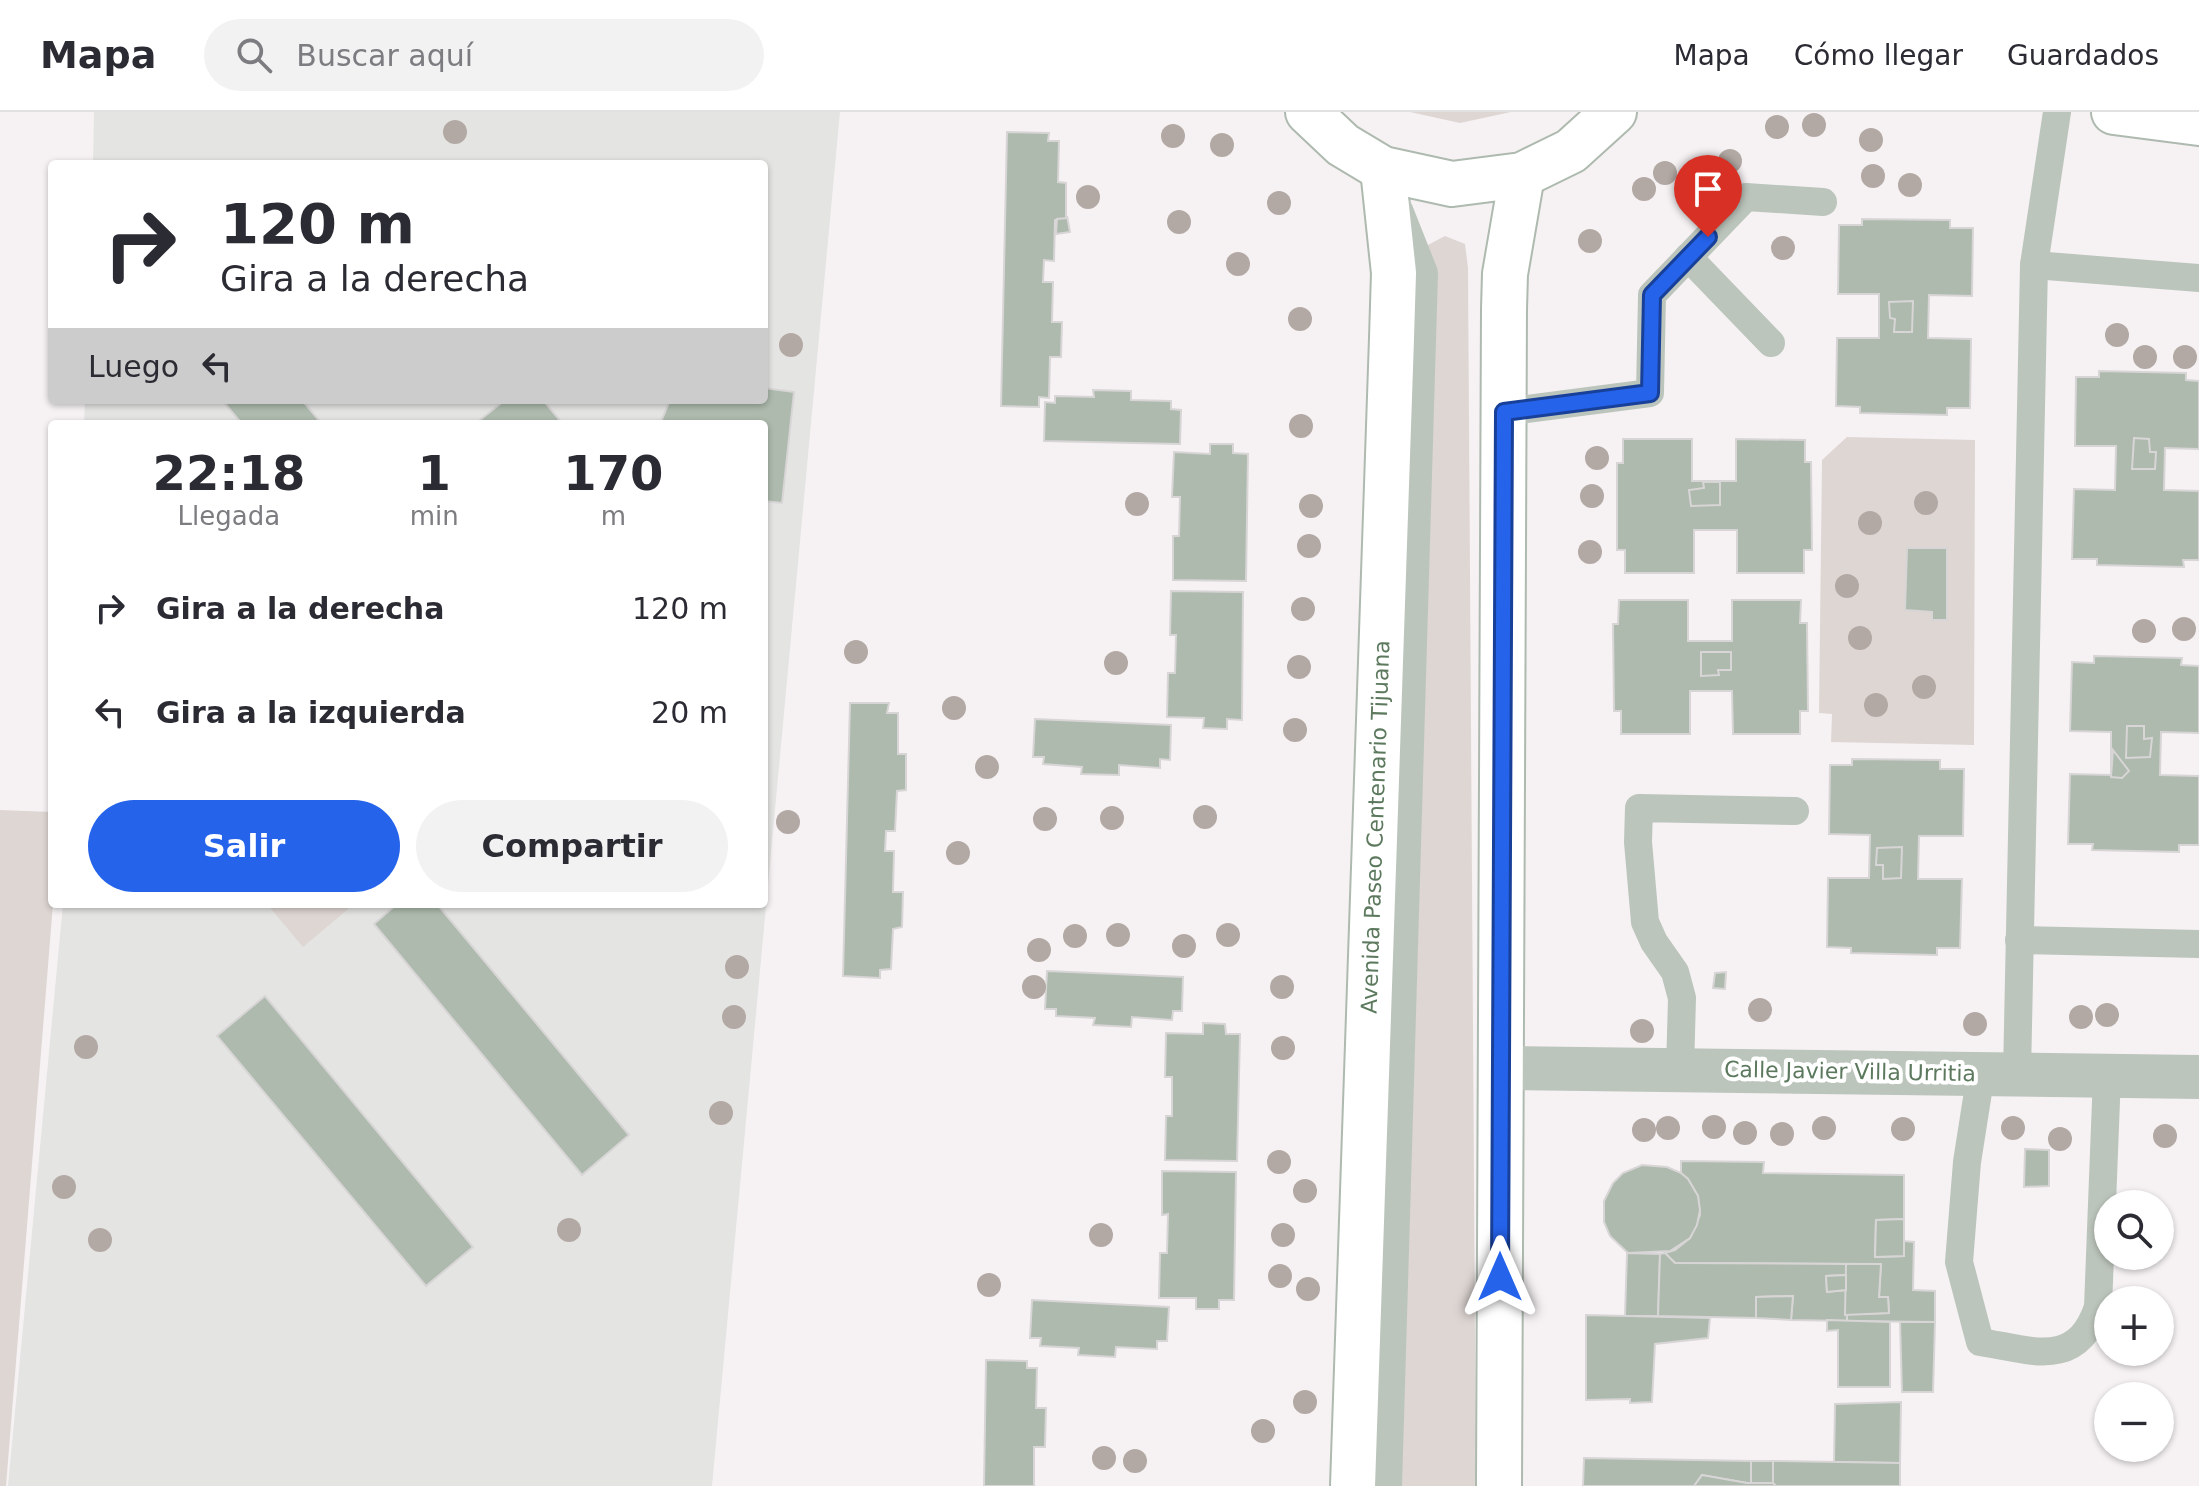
<!DOCTYPE html>
<html lang="es">
<meta charset="utf-8">
<style>
:root{--surface:#fff;--page:#f2f2f3;--text:#2b2b33;--muted:#7c7c81;--line:#e1e1e2;--accent:#2563eb}
body{margin:0;font-family:"DejaVu Sans",sans-serif;background:var(--page);color:var(--text);height:100vh;display:flex;flex-direction:column;font-size:30px;white-space:nowrap}
*{box-sizing:border-box;margin:0}
p{font-size:26px;color:var(--muted)}
.icon{flex:none;width:44px;height:44px;fill:none;stroke:currentColor;stroke-width:2;stroke-linecap:round;stroke-linejoin:round}
.map{position:relative;flex:1;overflow:hidden}
.drawer{position:absolute;left:48px;top:308px;width:720px;height:488px;display:flex;flex-direction:column;background:var(--surface);border-radius:8px;box-shadow:0 2px 6px #0004}
.drawer>*{flex:none}
.top-card{position:absolute;left:48px;top:48px;width:720px;height:244px;border-radius:8px;box-shadow:0 2px 6px #0004;background:#fff;color:var(--text);overflow:hidden}
.buttons{position:absolute;left:2094px;top:1078px;display:grid;gap:16px}
.buttons a{display:grid;place-items:center;width:80px;height:80px;border-radius:50%;background:var(--surface);box-shadow:0 2px 6px #0004;font-size:40px}
.pin{position:absolute;display:grid;place-items:center;width:68px;height:68px;color:#fff;margin:-82px -34px;border-radius:50% 50% 50% 0;rotate:-45deg;box-shadow:0 0 8px #0007}
.pin .icon{rotate:45deg}
.me{position:absolute;width:88px;margin:-44px;rotate:0deg;stroke-linejoin:round;filter:drop-shadow(0 0 6px #0008)}
.turn{display:flex;align-items:center;gap:28px;height:168px;padding:0 40px;font-size:36px}
.turn .icon{width:104px;height:104px;stroke-width:2.5}
.turn b{display:block;font-size:56px;line-height:68px}
.then{display:flex;align-items:center;height:76px;padding:0 40px;background:#0003;gap:16px;font-size:30px}
.eta{display:flex;justify-content:space-evenly;align-items:center;height:136px;text-align:center}
.eta b{font-size:48px;font-weight:800;line-height:56px}
.primary-button{display:flex;gap:16px;margin-top:auto;padding:16px 40px}
.primary-button a{flex:1;height:92px;border-radius:48px;background:var(--accent);color:#fff;font-size:32px;font-weight:800;line-height:92px;text-align:center}
.primary-button a+a{background:var(--page);color:var(--text)}
ul{padding:0;list-style:none}
li{display:flex;align-items:center;gap:24px;height:104px;padding:0 40px}
li div{flex:1}
li b{display:block;font-size:30px}
li em{font-style:normal}
header{display:flex;align-items:center;gap:48px;box-sizing:border-box;height:112px;padding:0 40px;background:var(--surface);border-bottom:2px solid var(--line)}
header strong{font-size:38px}
nav{display:flex;gap:44px;margin-inline-start:auto;font-size:28px}
.search{width:560px;height:72px;background:var(--page);display:flex;align-items:center;gap:20px;box-sizing:border-box;padding:0 28px;border-radius:44px;color:var(--muted);font-size:30px}
.map>svg:first-child{display:block}
.built{fill:#e4e4e2}
.green{fill:#ded6d3}
.building{fill:#adbaad;stroke:#d8d5d6;stroke-width:2}
.lines{fill:none;stroke-linecap:round;stroke-linejoin:round}
.secondary-casing{stroke:#aebaaf;stroke-width:48}
.service{stroke:#bcc5bc;stroke-width:28}
.tertiary{stroke:#bcc5bc;stroke-width:44}
.secondary{stroke:#fff;stroke-width:44}
.tree{fill:#b3a9a4}
.route-casing{stroke:#184099;stroke-width:20}
.route{stroke:#2563eb;stroke-width:14}
.labels{text-anchor:middle;stroke-width:8;stroke-linejoin:round;paint-order:stroke}
.street-label{font-size:22px;fill:#5c795e;stroke:#fff}
</style>
<header>
<strong>Mapa</strong>
<div class="search"><svg class="icon" aria-label="search" viewBox="0 0 24 24"><circle cx="10" cy="10" r="6"/><path d="M15 15l6 6"/></svg>Buscar aquí</div>
<nav><a>Mapa</a><a>Cómo llegar</a><a>Guardados</a></nav>
</header>
<div class="map">
<svg width="2199" height="1374" viewBox="0 0 2199 1374">
<rect width="100%" height="100%" fill="#f6f2f4"/>
<path class="built" d="M94,0H840L712,1374H8L63,792H764V312H84L85,288H764V52H93Z"/>
<g class="green">
<path d="M1410,0H1511L1460,11Z"/>
<path d="M1445,124L1465,132L1468,156L1476,1374H1389L1426,134Z"/>
<path d="M1847,325L1975,328L1974,633L1831,630L1832,602L1819,601L1822,348Z"/>
<path d="M0,698L52,700L53,792L6,1374H0Z"/>
<path d="M267,792H354L303,835Z"/>
</g>
<g class="building">
<path d="M1007,20L1049,21L1048,29H1059L1058,70L1066,71V108H1055L1054,149L1044,148L1043,170H1053L1052,210H1062L1061,245H1050L1049,286L1039,285V295L1001,294Z"/>
<path d="M1067,104L1070,120L1056,122L1057,107L1067,106Z"/>
<path d="M1862,107L1950,108V116H1973L1972,184L1929,183L1928,226L1971,227L1970,296H1947V303L1860,301V295L1836,294L1837,226H1879V182H1838L1839,113H1862Z"/>
<path d="M1913,189L1912,220H1894L1895,207L1890,206L1889,190Z"/>
<path d="M2099,259L2186,261V268L2199,269V337L2165,336L2164,378L2199,379V448H2183L2184,455L2097,453V447H2072L2074,377L2115,378L2116,334H2075L2076,265H2099Z"/>
<path d="M764,276L794,280L782,391L764,389V312H660L670,288H764Z"/>
<path d="M1093,278L1131,279V288L1171,289V297L1181,298L1180,332L1044,329L1045,290L1055,291V284L1094,285Z"/>
<path d="M222,288H302L322,312H242Z"/>
<path d="M505,288H543L563,312H475Z"/>
<path d="M2134,326L2149,327L2150,340H2156L2155,357H2132Z"/>
<path d="M1623,327H1692V369H1736V327L1805,328V350H1811L1812,438H1804V461H1737V418H1694V461H1625V438H1617V351H1623Z"/>
<path d="M1210,332H1233V341L1248,342L1246,469L1173,468V424H1179L1180,385H1172L1174,340L1210,342Z"/>
<path d="M1703,370H1720V393L1691,394L1689,378L1704,376Z"/>
<path d="M1907,436H1947V508H1932V500L1905,498Z"/>
<path d="M1171,479L1243,480L1242,608L1227,607V617L1203,616L1204,606L1167,605L1168,561H1175L1176,523H1170Z"/>
<path d="M1619,488H1688V529H1732V488H1801L1800,511H1807L1808,599H1800V622H1733L1732,579H1690V622H1621V599H1614L1613,512H1618Z"/>
<path d="M1701,540H1731V558H1718L1719,563L1701,564Z"/>
<path d="M2094,544L2182,546L2181,553L2199,554V621L2161,620L2160,663L2199,664V733H2179V740L2092,738L2093,732H2068L2070,662L2111,663V620L2070,619L2072,550L2094,551Z"/>
<path d="M850,591H889L887,601H898V642H906V678L897,679L895,719H886L885,739H894L893,780H903L902,815L893,817L891,857L880,858V866L843,864Z"/>
<path d="M1035,607L1171,613L1170,648L1160,647V656L1119,653V663L1081,662L1082,655L1043,652L1044,645H1033Z"/>
<path d="M2127,614H2144V627L2152,626L2150,645L2126,646Z"/>
<path d="M2113,638L2129,659L2122,666L2111,665Z"/>
<path d="M1852,647L1940,648V657H1964L1963,724H1919L1918,767H1962L1960,836H1937V843L1851,841V836L1827,835L1828,766H1869L1870,723L1829,722L1830,653H1852Z"/>
<path d="M1902,735L1901,766L1883,767V753H1876L1877,736Z"/>
<path d="M397,792H437L629,1023L582,1063L374,812Z"/>
<path d="M1047,859L1183,865L1182,899H1173L1172,908L1132,905L1131,915L1093,913L1095,906L1056,904V897H1045Z"/>
<path d="M1726,860L1725,877L1713,876L1715,861Z"/>
<path d="M265,884L473,1135L426,1174L217,924Z"/>
<path d="M1203,911L1225,912L1226,922H1240L1237,1049L1165,1048L1166,1004H1172V965H1165L1166,921L1203,922Z"/>
<path d="M2025,1037L2049,1038V1074L2024,1075Z"/>
<path d="M1681,1049L1764,1050L1763,1061L1904,1063V1107L1876,1108L1875,1145L1904,1144L1903,1129L1914,1130L1913,1178L1935,1179V1210L1847,1209V1202L1889,1201L1888,1185H1879L1881,1152L1675,1151L1665,1141L1675,1138L1690,1126L1700,1103L1698,1084L1688,1067L1681,1061Z"/>
<path d="M1642,1053L1667,1055L1681,1061L1688,1067L1698,1084L1700,1098L1697,1113L1690,1126L1670,1139L1628,1141L1610,1124L1604,1110V1089L1613,1071L1623,1061Z"/>
<path d="M1162,1059L1236,1060L1234,1188H1219V1197H1196V1186H1159L1160,1141H1167L1168,1102L1162,1103Z"/>
<path d="M1904,1107V1144L1875,1145L1876,1108Z"/>
<path d="M1627,1141L1660,1142L1658,1204H1625Z"/>
<path d="M1665,1141L1675,1151L1846,1152V1163L1826,1164L1827,1180L1846,1178L1847,1209L1791,1208L1793,1184L1756,1185V1206L1658,1204L1660,1142Z"/>
<path d="M1846,1152H1881L1879,1185H1888L1889,1201L1845,1203Z"/>
<path d="M1846,1163V1178L1827,1180L1826,1164Z"/>
<path d="M1793,1184L1791,1208L1756,1206V1185Z"/>
<path d="M1032,1188L1169,1195L1167,1229H1157V1237L1116,1235L1115,1245L1078,1243L1079,1236L1040,1234L1041,1226H1030Z"/>
<path d="M1586,1203L1710,1206L1708,1226L1655,1232L1652,1290L1630,1291V1287L1586,1288Z"/>
<path d="M1827,1208L1890,1210V1275H1838V1218L1827,1219Z"/>
<path d="M1900,1210H1935L1933,1280H1902Z"/>
<path d="M986,1248L1027,1249V1256H1037L1036,1296H1046L1045,1335H1034V1374H984Z"/>
<path d="M1901,1290L1900,1351L1834,1350L1835,1292Z"/>
<path d="M1584,1346L1751,1349V1371H1747L1702,1363L1694,1374H1583Z"/>
<rect x="1751" y="1349" width="22" height="22"/>
<path d="M1773,1349L1900,1351V1374H1776L1773,1371Z"/>
<path d="M1702,1363L1747,1371H1773L1776,1374H1694Z"/>
</g>
<g class="lines">
<g class="secondary-casing">
<g id="secondary">
<path d="M1308,0L1343,33L1383,57L1452,72L1522,63L1571,39L1614,0"/>
<path d="M2114,0L2199,11"/>
<path d="M1353,1374L1392,226L1394,161L1383,57"/>
<path d="M1499,1374L1504,197L1505,162L1522,63"/>
</g>
</g>
<g class="service">
<path d="M1688,145L1771,231"/>
<path d="M2034,153L2199,166"/>
<path d="M1504,300L1650,281L1652,183L1746,85L1823,90"/>
<path d="M2019,828L2199,832"/>
<path d="M1680,957L1682,886L1675,860L1654,830L1645,810L1638,730L1639,696L1795,699"/>
<path d="M1981,961L1967,1050L1959,1150L1980,1230C2031,1238 2077,1258 2098,1195L2107,963"/>
<path d="M2017,962L2034,153L2057,0"/>
<path d="M1388,1374L1424,161L1399,98"/>
</g>
<path class="tertiary" d="M1501,956L2199,965"/>
<use href="#secondary" class="secondary"/>
</g>
<g class="tree">
<circle cx="1814" cy="13" r="12"/>
<circle cx="1777" cy="15" r="12"/>
<circle cx="455" cy="20" r="12"/>
<circle cx="1173" cy="24" r="12"/>
<circle cx="1871" cy="28" r="12"/>
<circle cx="1222" cy="33" r="12"/>
<circle cx="1730" cy="49" r="12"/>
<circle cx="1665" cy="61" r="12"/>
<circle cx="1873" cy="64" r="12"/>
<circle cx="1910" cy="73" r="12"/>
<circle cx="1644" cy="77" r="12"/>
<circle cx="1088" cy="85" r="12"/>
<circle cx="1279" cy="91" r="12"/>
<circle cx="1179" cy="110" r="12"/>
<circle cx="1590" cy="129" r="12"/>
<circle cx="1783" cy="136" r="12"/>
<circle cx="1238" cy="152" r="12"/>
<circle cx="1300" cy="207" r="12"/>
<circle cx="2117" cy="223" r="12"/>
<circle cx="791" cy="233" r="12"/>
<circle cx="2145" cy="245" r="12"/>
<circle cx="2185" cy="245" r="12"/>
<circle cx="1301" cy="314" r="12"/>
<circle cx="1597" cy="346" r="12"/>
<circle cx="1592" cy="384" r="12"/>
<circle cx="1926" cy="391" r="12"/>
<circle cx="1137" cy="392" r="12"/>
<circle cx="1311" cy="394" r="12"/>
<circle cx="1870" cy="411" r="12"/>
<circle cx="1309" cy="434" r="12"/>
<circle cx="1590" cy="440" r="12"/>
<circle cx="1847" cy="474" r="12"/>
<circle cx="1303" cy="497" r="12"/>
<circle cx="2184" cy="517" r="12"/>
<circle cx="2144" cy="519" r="12"/>
<circle cx="1860" cy="526" r="12"/>
<circle cx="856" cy="540" r="12"/>
<circle cx="1116" cy="551" r="12"/>
<circle cx="1299" cy="555" r="12"/>
<circle cx="1924" cy="575" r="12"/>
<circle cx="1876" cy="593" r="12"/>
<circle cx="954" cy="596" r="12"/>
<circle cx="1295" cy="618" r="12"/>
<circle cx="987" cy="655" r="12"/>
<circle cx="1205" cy="705" r="12"/>
<circle cx="1112" cy="706" r="12"/>
<circle cx="1045" cy="707" r="12"/>
<circle cx="788" cy="710" r="12"/>
<circle cx="958" cy="741" r="12"/>
<circle cx="1118" cy="823" r="12"/>
<circle cx="1228" cy="823" r="12"/>
<circle cx="1075" cy="824" r="12"/>
<circle cx="1184" cy="834" r="12"/>
<circle cx="1039" cy="838" r="12"/>
<circle cx="737" cy="855" r="12"/>
<circle cx="1034" cy="875" r="12"/>
<circle cx="1282" cy="875" r="12"/>
<circle cx="1760" cy="898" r="12"/>
<circle cx="2107" cy="903" r="12"/>
<circle cx="734" cy="905" r="12"/>
<circle cx="2081" cy="905" r="12"/>
<circle cx="1975" cy="912" r="12"/>
<circle cx="1642" cy="919" r="12"/>
<circle cx="86" cy="935" r="12"/>
<circle cx="1283" cy="936" r="12"/>
<circle cx="721" cy="1001" r="12"/>
<circle cx="1714" cy="1015" r="12"/>
<circle cx="1668" cy="1016" r="12"/>
<circle cx="1824" cy="1016" r="12"/>
<circle cx="2013" cy="1016" r="12"/>
<circle cx="1903" cy="1017" r="12"/>
<circle cx="1644" cy="1018" r="12"/>
<circle cx="1745" cy="1021" r="12"/>
<circle cx="1782" cy="1022" r="12"/>
<circle cx="2165" cy="1024" r="12"/>
<circle cx="2060" cy="1027" r="12"/>
<circle cx="1279" cy="1050" r="12"/>
<circle cx="64" cy="1075" r="12"/>
<circle cx="1305" cy="1079" r="12"/>
<circle cx="569" cy="1118" r="12"/>
<circle cx="1101" cy="1123" r="12"/>
<circle cx="1283" cy="1123" r="12"/>
<circle cx="100" cy="1128" r="12"/>
<circle cx="1280" cy="1164" r="12"/>
<circle cx="989" cy="1173" r="12"/>
<circle cx="1308" cy="1177" r="12"/>
<circle cx="1305" cy="1290" r="12"/>
<circle cx="1263" cy="1319" r="12"/>
<circle cx="1104" cy="1346" r="12"/>
<circle cx="1135" cy="1349" r="12"/>
</g>
<g class="lines">
<g class="route-casing">
<path id="route" d="M1500,1165L1504,300L1650,281L1652,183L1708,125"/>
</g>
<use href="#route" class="route"/>
</g>
<g class="labels">
<g class="street-label">
<text transform="translate(1375 715) rotate(-88)" y="8">Avenida Paseo Centenario Tijuana</text>
<text transform="translate(1850 959) rotate(1)" y="8">Calle Javier Villa Urritia</text>
</g>
</g>
</svg>
<div class="buttons">
<a><svg class="icon" aria-label="search" viewBox="0 0 24 24"><circle cx="10" cy="10" r="6"/><path d="M15 15l6 6"/></svg></a>
<a>+</a>
<a>−</a>
</div>
<div class="pin" style="left:1708px;top:125px;background:#d93025"><svg class="icon" aria-label="arrive" viewBox="0 0 24 24"><path d="M6 21V4h12l-3 4 3 4H6"/></svg></div>
<svg class="me" style="left:1500px;top:1165px" viewBox="-20 -20 40 40"><path d="M0-17L14 15 0 8-14 15z" fill="#2563eb" stroke="#fff" stroke-width="4"/></svg>
<div class="top-card">
<div class="turn"><svg class="icon" aria-label="right" viewBox="0 0 24 24"><path d="M7 20v-9h11M14 6l5 5-5 5"/></svg><div><b>120 m</b>Gira a la derecha</div></div>
<div class="then">Luego<svg class="icon" aria-label="left" viewBox="0 0 24 24"><path d="M17 20v-9H6M10 6l-5 5 5 5"/></svg></div>
</div>
<section class="drawer">
<div class="eta">
<div><b>22:18</b><p>Llegada</p></div>
<div><b>1</b><p>min</p></div>
<div><b>170</b><p>m</p></div>
</div>
<ul>
<li><svg class="icon" aria-label="right" viewBox="0 0 24 24"><path d="M7 20v-9h11M14 6l5 5-5 5"/></svg><div><b>Gira a la derecha</b></div><em>120 m</em></li>
<li><svg class="icon" aria-label="left" viewBox="0 0 24 24"><path d="M17 20v-9H6M10 6l-5 5 5 5"/></svg><div><b>Gira a la izquierda</b></div><em>20 m</em></li>
</ul>
<div class="primary-button"><a>Salir</a><a>Compartir</a></div>
</section>
</div>
